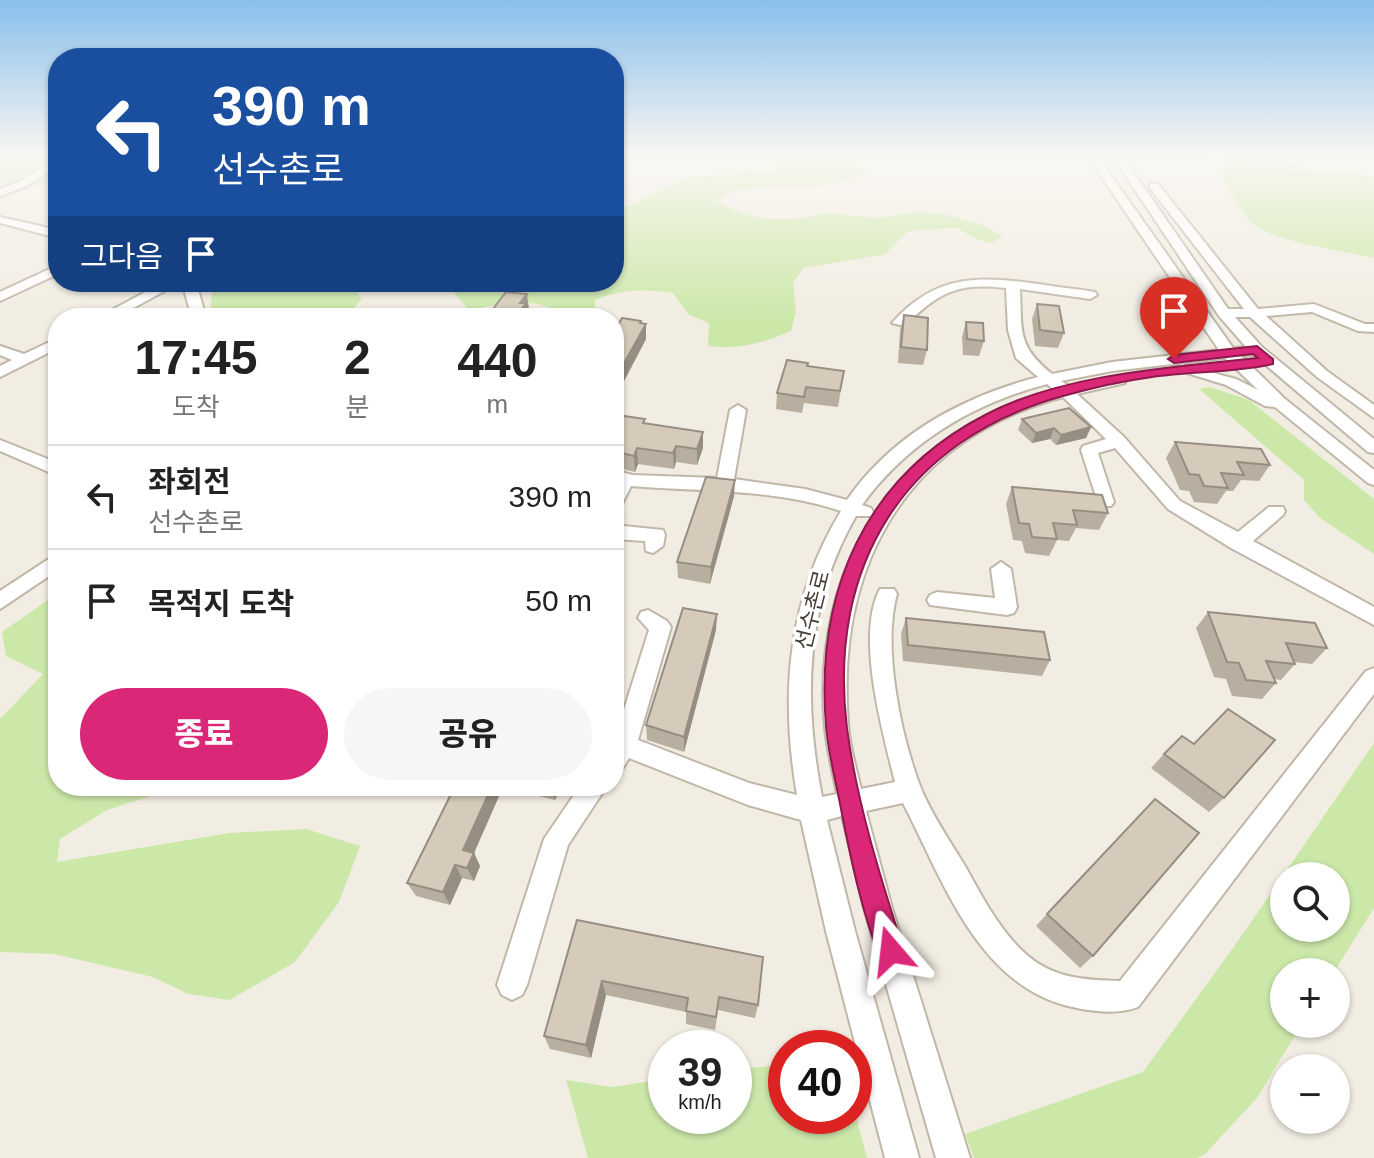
<!DOCTYPE html>
<html lang="ko">
<meta charset="utf-8">
<style>
:root{--surface:#fff;--page:#f6f6f6;--text:#222;--muted:#767676;--line:#e0e0e0;--accent:#db2777}
body{margin:0;font-family:Arial,"Noto Sans KR",sans-serif;background:var(--page);color:var(--text);height:100vh;display:flex;flex-direction:column;font-size:30px;white-space:nowrap}
*{box-sizing:border-box;margin:0}
p{font-size:26px;color:var(--muted)}
.icon{flex:none;width:44px;height:44px;fill:none;stroke:currentColor;stroke-width:2;stroke-linecap:round;stroke-linejoin:round}
.map{position:relative;flex:1;overflow:hidden}
.sheet{position:absolute;left:48px;top:308px;width:576px;height:488px;display:flex;flex-direction:column;background:var(--surface);border-radius:32px;box-shadow:0 2px 6px #0004}
.sheet>*{flex:none}
.hud{position:absolute;left:48px;top:48px;width:576px;height:244px;border-radius:32px;box-shadow:0 2px 6px #0004;background:#1a4fa0;color:#fff;overflow:hidden}
.tools{position:absolute;left:1270px;top:862px;display:grid;gap:16px}
.tools a{display:grid;place-items:center;width:80px;height:80px;border-radius:50%;background:var(--surface);box-shadow:0 2px 6px #0004;font-size:40px}
.speed{position:absolute;left:648px;top:1030px;display:flex;gap:16px;font-size:40px;font-weight:700;text-align:center}
.speed>*{display:grid;place-content:center;width:104px;height:104px;border-radius:50%;background:var(--surface);box-shadow:0 2px 6px #0004;line-height:1}
.speed small{font-size:20px;font-weight:400}
.speed .limit{border:12px solid #d22;background:#fff;color:#111}
.pin{position:absolute;display:grid;place-items:center;width:68px;height:68px;color:#fff;margin:-82px -34px;border-radius:50% 50% 50% 0;rotate:-45deg;box-shadow:0 0 8px #0007}
.pin .icon{rotate:45deg}
.me{position:absolute;width:88px;margin:-44px;rotate:343deg;stroke-linejoin:round;filter:drop-shadow(0 0 6px #0008)}
.turn{display:flex;align-items:center;gap:28px;height:168px;padding:0 32px;font-size:36px}
.turn .icon{width:104px;height:104px;stroke-width:2.5}
.turn b{display:block;font-size:56px;line-height:68px}
.then{display:flex;align-items:center;height:76px;padding:0 32px;background:#0003;gap:16px;font-size:30px}
.eta{display:flex;justify-content:space-evenly;align-items:center;height:136px;text-align:center}
.eta b{font-size:48px;font-weight:800;line-height:56px}
.action{display:flex;gap:16px;margin-top:auto;padding:16px 32px}
.action a{flex:1;height:92px;border-radius:48px;background:var(--accent);color:#fff;font-size:32px;font-weight:800;line-height:92px;text-align:center}
.action a+a{background:var(--page);color:var(--text)}
ul{padding:0;list-style:none}
li{display:flex;align-items:center;gap:24px;height:104px;padding:0 32px;border-top:2px solid var(--line)}
li div{flex:1}
li b{display:block;font-size:30px}
li em{font-style:normal}
.map>svg:first-child{display:block}
.green{fill:#cce8a9;fill-rule:evenodd}
.lines{fill:none;stroke-linecap:round;stroke-linejoin:round}
.minor-casing{stroke:#c0b7a8;stroke-width:4}
.minor{fill:#fff;fill-rule:evenodd}
.wall{fill:#b8afa0}
.shaded-wall{fill:#968e82}
.building{fill:#d6cbba;stroke:#968e82;stroke-width:2}
.route{fill:#db2777;stroke:#8e194d;stroke-width:2}
.labels{text-anchor:middle;stroke-width:7;stroke-linejoin:round;paint-order:stroke}
.street-label{font-size:22px;fill:#433d33;stroke:#fff}
</style>
<div class="map">
<svg width="1374" height="1158" viewBox="0 0 1374 1158">
<rect width="100%" height="100%" fill="#f2ede2"/>
<g class="green">
<path d="M0,157H58V186L0,182Z"/>
<path d="M731,157H829L871,172C852,178 834,183 815,186C788,188 733,181 717,202L743,214L769,219H797L827,213L877,218L917,212L948,215L982,225L1003,237L991,243L978,240L957,228L908,231L885,254L803,268L793,283L796,311L791,331C763,343 739,350 708,346L709,323L688,314L673,293C644,289 623,289 595,300V308L605,316C573,326 560,307 532,303C512,300 489,306 469,310L445,282H614V211L636,203L686,178L774,171L779,167Z"/>
<path d="M1227,166L1354,173L1374,178V258C1342,250 1270,243 1249,220C1236,206 1232,187 1218,174Z"/>
<path d="M212,282H339L355,290L362,299L345,318H215L211,306Z"/>
<path d="M1210,387L1249,400L1374,499V554L1320,518L1304,500V480L1199,389Z"/>
<path d="M58,593V786H181L107,810L60,839L57,862L229,833L306,829L360,846L339,902L295,962L230,1000L188,994L153,977L54,954L0,952V719L43,674L6,656L2,632Z"/>
<path d="M1374,743V908L1334,972H1284V1024H1302L1257,1098L1205,1154L1197,1158H974L965,1134L1143,1072L1238,941ZM1284,876H1336V928H1284Z"/>
<path d="M786,1064V1116H854V1109L867,1158H588L566,1080L612,1087L666,1079V1116H734V1070Z"/>
</g>
<g class="lines">
<g class="minor-casing">
<g id="minor">
<path d="M58,157V165L27,186L0,196V189L19,182Z"/>
<path d="M1088,157H1098L1233,348L1246,347L1219,316L1113,157H1123L1228,309H1244L1150,188V184H1158L1258,309L1314,304L1365,324H1374V332L1358,331L1312,312L1266,316L1327,371L1374,405V418L1317,377L1250,317H1235L1262,347L1374,439V453L1368,452L1254,355L1241,356L1285,399L1374,470V485L1368,483L1275,407L1265,406L1226,385L1174,369L1182,364L1187,366L1236,379L1258,390L1225,358L1112,371L1061,381L1069,386L1125,377V383L1077,394L1124,437L1180,501L1238,532L1269,507H1283L1285,511L1283,515L1253,541L1374,607V625L1231,548L1168,509L1115,448L1098,453L1114,502L1111,506H1099L1081,450L1083,446L1106,439L1063,397C905,440 836,566 848,723C849,745 856,767 861,789L895,782C883,733 855,635 880,589H894L897,594C882,647 901,735 920,786C931,814 950,841 965,866C983,898 1000,932 1028,956C1055,979 1087,980 1120,981L1366,671L1374,668V694L1138,1007C1120,1014 1096,1012 1077,1008C979,990 944,882 903,803L866,811L892,908L970,1158H936L864,908L842,816L827,820L855,931L919,1158H885L826,931L801,820L748,805L629,758L623,768L614,771V731L617,732L649,630L638,618L641,612L648,610L667,621L671,627L638,740L749,783L797,795C780,695 787,600 841,511C772,488 702,492 631,486L620,508L614,510V470L632,475L717,478L730,410L738,405L746,410L734,479L805,489L847,500C892,435 962,397 1038,377L1016,358L1008,330L1006,288C956,282 939,293 904,326L892,323C937,272 982,276 1045,285C1062,288 1079,289 1095,292L1097,295L1090,299L1020,289C1022,332 1017,346 1052,374L1112,362L1219,350ZM1047,384L1054,390C896,431 810,567 825,728C827,750 833,772 837,794L822,797C803,700 805,604 856,516H871L873,512L871,508L862,505C908,442 972,404 1047,384Z"/>
<path d="M1202,157H1311L1312,159L1295,165Z"/>
<path d="M0,217L58,230V238L0,223Z"/>
<path d="M58,265V274L0,301V292Z"/>
<path d="M164,282H181L115,318H97Z"/>
<path d="M182,282H196L206,318H192Z"/>
<path d="M58,338V348L0,377V366L12,360L0,355V346L24,354Z"/>
<path d="M0,440L58,463V476L0,451Z"/>
<path d="M614,525L663,530L665,535L663,546L653,553L646,551L645,541L614,539Z"/>
<path d="M58,553V570L0,609V591Z"/>
<path d="M1001,562L1011,569L1017,607L1014,613L1007,615L930,605L927,600L930,595L937,592L995,598L991,569Z"/>
<path d="M580,786H607L568,845L527,985L522,995L512,1000L502,995L497,985L544,839Z"/>
</g>
</g>
<use href="#minor" class="minor"/>
</g>
<g class="wall">
<path d="M1037,304L1064,333L1058,348L1035,346L1032,319Z"/>
<path d="M904,315L927,350L923,365L898,363L900,330Z"/>
<path d="M966,322L984,341L979,356L963,355L962,337Z"/>
<path d="M642,323L646,324V339L624,381L618,380L614,332Z"/>
<path d="M807,366L844,371L838,407L804,403L802,413L776,409L777,393Z"/>
<path d="M1022,419L1091,427L1086,438L1056,445L1050,439L1032,443L1018,430Z"/>
<path d="M646,424L703,448L697,465L676,462L674,469L638,464L635,472L615,467L614,468V435Z"/>
<path d="M1175,442L1270,465L1259,481L1241,480L1233,491H1226L1217,504L1194,502L1189,491L1180,490L1166,458Z"/>
<path d="M1012,487L1108,513L1099,530L1076,528L1069,541L1057,540L1049,556L1025,553L1022,541L1013,540L1006,504Z"/>
<path d="M734,496L710,584L678,578L677,562Z"/>
<path d="M1208,612L1327,648L1312,664L1294,662L1295,664L1281,680L1274,679L1276,683L1262,699L1232,696L1226,679L1214,677L1196,628Z"/>
<path d="M906,618L1050,660L1042,676L903,661L901,634Z"/>
<path d="M716,630L684,752L647,740L646,725Z"/>
<path d="M1164,754L1224,798L1209,812L1151,768Z"/>
<path d="M455,786H561L555,800L503,787L474,853L480,866L474,881L462,878L450,905L416,896L407,883Z"/>
<path d="M1047,914L1093,956L1080,968L1036,926Z"/>
<path d="M577,920L758,1005L755,1018L718,1010L715,1030L686,1024V1012L606,995L591,1058L550,1049L544,1036Z"/>
</g>
<g class="shaded-wall">
<path d="M527,294L529,309L527,311L528,318H515L520,303Z"/>
<path d="M641,321L642,331L646,324V339L624,381L623,365Z"/>
<path d="M616,364L618,380L614,387V369Z"/>
<path d="M1091,427L1086,438L1056,445L1061,435Z"/>
<path d="M1054,428L1050,439L1032,443L1036,433Z"/>
<path d="M703,432V448L697,465V449Z"/>
<path d="M676,446V462L674,469L673,453Z"/>
<path d="M637,448L638,464L635,472L634,456Z"/>
<path d="M735,480L734,496L710,584L711,567Z"/>
<path d="M717,614L716,630L684,752V737Z"/>
<path d="M492,786H503V787L474,853L480,866L474,881L467,868L463,850Z"/>
<path d="M552,786H561L555,800Z"/>
<path d="M455,865L462,878L450,905L443,892Z"/>
<path d="M602,981L606,995L591,1058L586,1045Z"/>
</g>
<g class="building">
<path d="M506,292L527,294L520,303H526L515,318H486Z"/>
<path d="M1037,304L1059,306L1064,333L1040,330Z"/>
<path d="M904,315L928,318L927,350L901,347Z"/>
<path d="M622,318L641,321L640,323L646,324L623,365L616,364L614,369V332Z"/>
<path d="M966,322L983,323L984,341L967,339Z"/>
<path d="M787,360L808,363L807,366L844,371L840,391L806,387L804,397L777,393Z"/>
<path d="M1069,408L1091,427L1061,435L1054,428L1036,433L1022,419Z"/>
<path d="M624,416L645,419L643,423L703,432L697,449L676,446L673,453L637,448L634,456L614,451V435Z"/>
<path d="M1175,442L1261,449L1270,465L1237,462L1244,475L1221,473L1228,488L1204,486L1199,475L1189,474Z"/>
<path d="M706,477L735,480L711,567L677,562Z"/>
<path d="M1012,487L1102,495L1108,513L1073,510L1077,525L1053,523L1057,539L1032,537L1029,524L1019,523Z"/>
<path d="M683,608L717,614L684,737L646,725Z"/>
<path d="M1208,612L1315,623L1327,648L1286,643L1295,664L1266,661L1276,683L1246,680L1239,663L1227,662Z"/>
<path d="M906,618L1044,632L1050,660L908,645Z"/>
<path d="M1228,709L1275,740L1224,798L1164,754L1182,736L1194,744Z"/>
<path d="M455,786H492L463,850L474,853L467,868L455,865L443,892L407,883Z"/>
<path d="M1155,799L1199,833L1093,956L1047,914Z"/>
<path d="M577,920L763,957L758,1005L719,997L716,1017L686,1011L688,998L602,981L586,1045L544,1036Z"/>
</g>
<linearGradient id="sky" x2="0" y2="1"><stop stop-color="#89bfec"/><stop offset="0.49" stop-color="#f9f7f2"/><stop offset="1" stop-color="#f9f7f2" stop-opacity="0"/></linearGradient>
<rect width="1374" height="320" fill="url(#sky)"/>
<path class="route" d="M1257,346L1273,359V364C1234,373 1192,371 1152,377C1123,381 1092,388 1063,396C905,440 827,565 847,728C857,804 881,879 904,951L900,960L891,964L881,960C862,913 851,860 841,809C836,782 828,753 826,726C815,592 864,477 987,414C1063,374 1173,367 1258,358L1253,354L1174,363L1168,359L1174,355Z"/>
<g class="labels">
<g class="street-label">
<text transform="translate(812 610) rotate(-76)" y="8">선수촌로</text>
</g>
</g>
</svg>
<div class="tools">
<a><svg class="icon" aria-label="search" viewBox="0 0 24 24"><circle cx="10" cy="10" r="6"/><path d="M15 15l6 6"/></svg></a>
<a>+</a>
<a>−</a>
</div>
<div class="speed"><div>39<small>km/h</small></div><div class="limit">40</div></div>
<div class="pin" style="left:1174px;top:359px;background:#d93025"><svg class="icon" aria-label="arrive" viewBox="0 0 24 24"><path d="M6 21V4h12l-3 4 3 4H6"/></svg></div>
<svg class="me" style="left:891px;top:951px" viewBox="-20 -20 40 40"><path d="M0-17L14 15 0 8-14 15z" fill="#db2777" stroke="#fff" stroke-width="4"/></svg>
<div class="hud">
<div class="turn"><svg class="icon" aria-label="left" viewBox="0 0 24 24"><path d="M17 20v-9H6M10 6l-5 5 5 5"/></svg><div><b>390 m</b>선수촌로</div></div>
<div class="then">그다음<svg class="icon" aria-label="arrive" viewBox="0 0 24 24"><path d="M6 21V4h12l-3 4 3 4H6"/></svg></div>
</div>
<section class="sheet">
<div class="eta">
<div><b>17:45</b><p>도착</p></div>
<div><b>2</b><p>분</p></div>
<div><b>440</b><p>m</p></div>
</div>
<ul>
<li><svg class="icon" aria-label="left" viewBox="0 0 24 24"><path d="M17 20v-9H6M10 6l-5 5 5 5"/></svg><div><b>좌회전</b><p>선수촌로</p></div><em>390 m</em></li>
<li><svg class="icon" aria-label="arrive" viewBox="0 0 24 24"><path d="M6 21V4h12l-3 4 3 4H6"/></svg><div><b>목적지 도착</b></div><em>50 m</em></li>
</ul>
<div class="action"><a>종료</a><a>공유</a></div>
</section>
</div>
